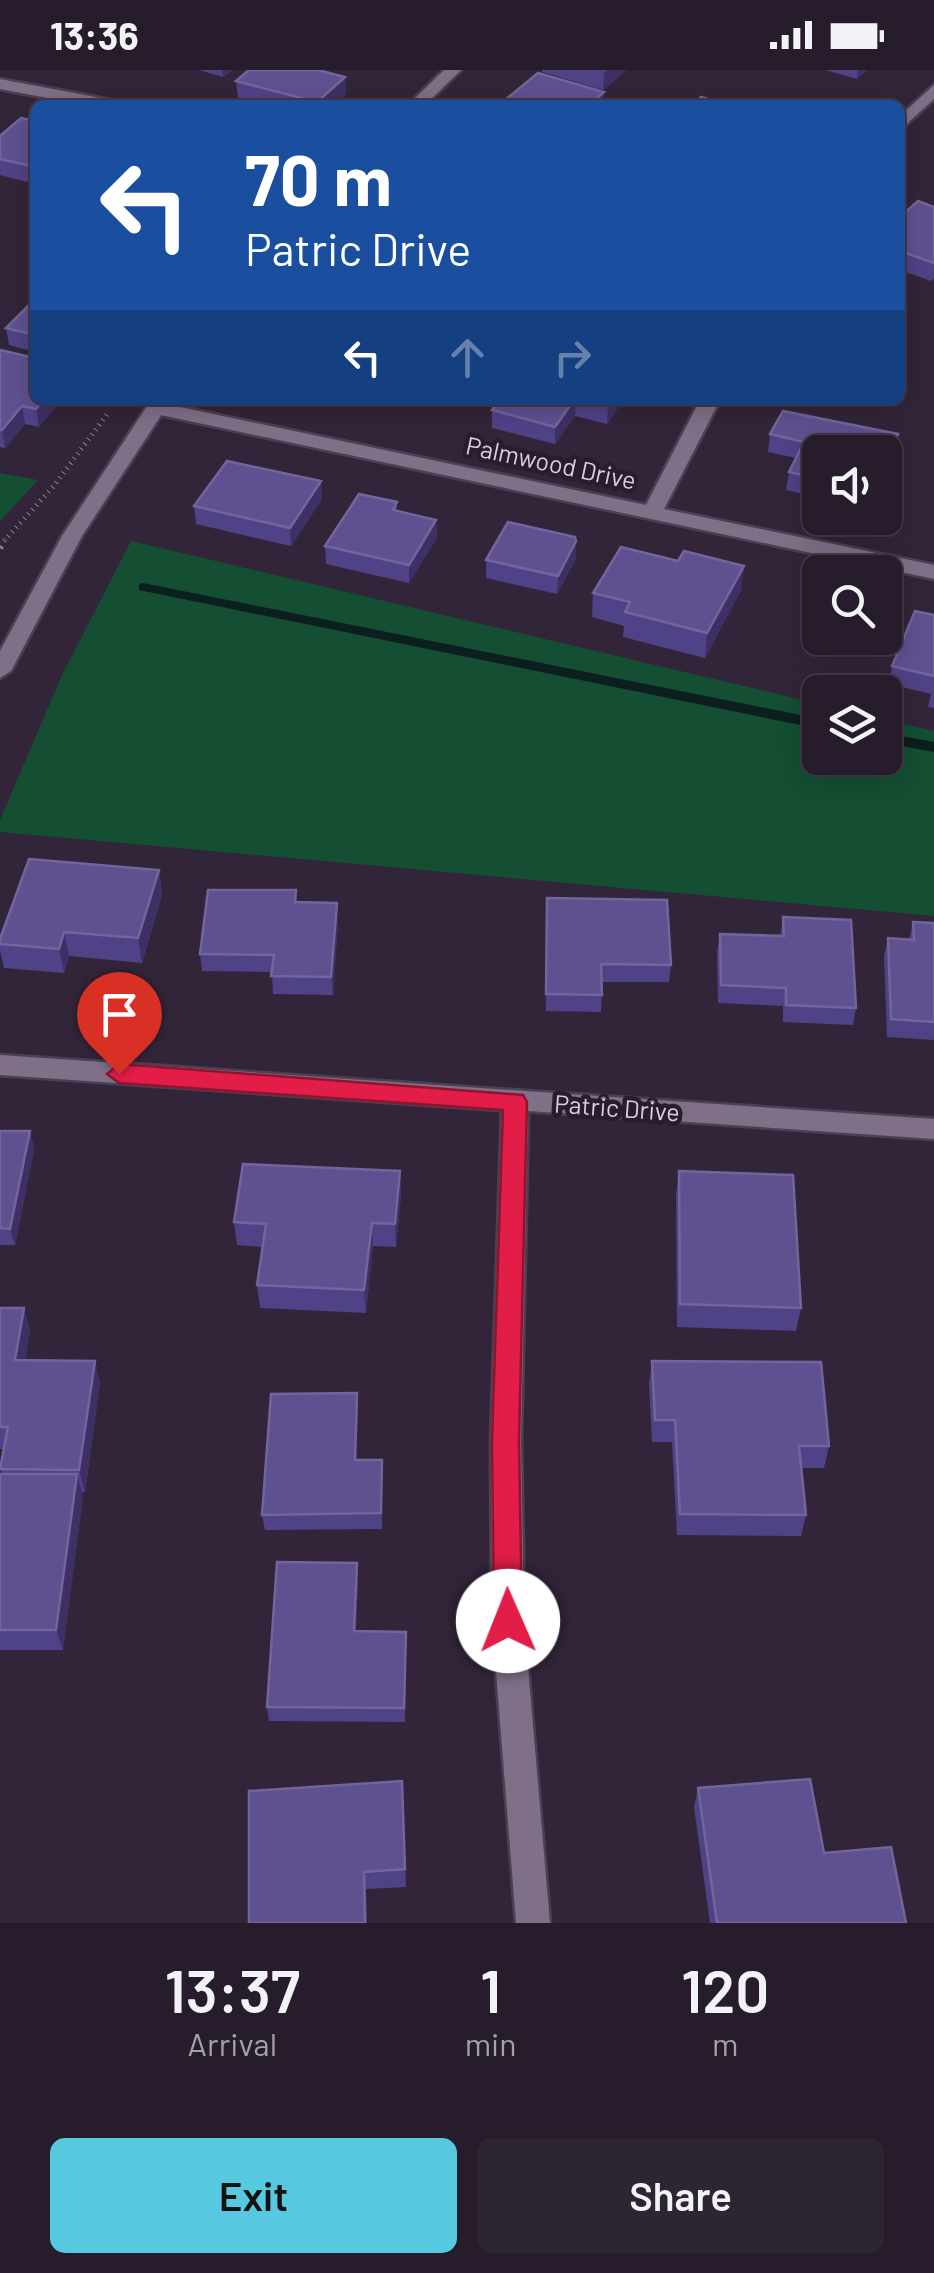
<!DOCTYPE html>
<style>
:root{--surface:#261c2b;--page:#2e2533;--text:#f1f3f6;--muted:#a4a1a9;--line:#423a47;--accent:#56c9e0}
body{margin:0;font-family:Barlow,sans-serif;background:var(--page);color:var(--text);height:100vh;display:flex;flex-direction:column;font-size:38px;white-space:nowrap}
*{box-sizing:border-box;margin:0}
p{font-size:32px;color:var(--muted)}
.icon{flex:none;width:55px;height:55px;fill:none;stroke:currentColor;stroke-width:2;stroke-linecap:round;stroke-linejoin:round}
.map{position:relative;height:1853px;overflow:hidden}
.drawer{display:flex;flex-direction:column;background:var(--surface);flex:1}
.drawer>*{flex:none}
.top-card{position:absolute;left:30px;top:30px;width:875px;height:305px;border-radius:15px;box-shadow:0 5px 25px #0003,0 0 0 2px var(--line);background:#1a4fa0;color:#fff;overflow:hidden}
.controls{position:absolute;left:802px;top:365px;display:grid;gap:20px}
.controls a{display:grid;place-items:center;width:100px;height:100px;border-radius:15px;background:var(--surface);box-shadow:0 5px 25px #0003,0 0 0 2px var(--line);font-size:50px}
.pin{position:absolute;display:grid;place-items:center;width:85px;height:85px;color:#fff;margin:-102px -42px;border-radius:50% 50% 50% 0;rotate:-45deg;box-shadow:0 0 10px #0007}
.pin .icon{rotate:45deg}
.me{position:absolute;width:110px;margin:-55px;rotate:359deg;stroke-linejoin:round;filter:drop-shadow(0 0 8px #0008)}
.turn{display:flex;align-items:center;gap:35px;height:210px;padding:0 50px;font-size:45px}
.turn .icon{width:130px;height:130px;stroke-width:2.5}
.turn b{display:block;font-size:70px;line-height:85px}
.lanes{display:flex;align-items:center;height:95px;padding:0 50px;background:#0003;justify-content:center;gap:50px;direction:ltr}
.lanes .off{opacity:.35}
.eta{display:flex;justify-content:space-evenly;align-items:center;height:170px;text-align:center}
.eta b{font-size:60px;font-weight:600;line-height:70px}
.cta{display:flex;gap:20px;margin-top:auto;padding:20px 50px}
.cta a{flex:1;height:115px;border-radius:15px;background:var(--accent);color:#111;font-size:40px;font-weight:600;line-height:115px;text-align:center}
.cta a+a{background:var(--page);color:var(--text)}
.status{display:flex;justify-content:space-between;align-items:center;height:70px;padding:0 50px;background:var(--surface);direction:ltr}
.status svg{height:28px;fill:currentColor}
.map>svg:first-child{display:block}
.green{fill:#144f33}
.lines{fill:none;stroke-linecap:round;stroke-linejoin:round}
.stream{fill:#0c1e1f;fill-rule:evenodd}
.minor-casing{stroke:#4b4051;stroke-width:5}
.tertiary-casing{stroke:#4b4051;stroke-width:5}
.path-far1{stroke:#8d8292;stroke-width:5;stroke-dasharray:1 5;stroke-linecap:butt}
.path{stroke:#8d8292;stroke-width:6;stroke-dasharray:2.5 8;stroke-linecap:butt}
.minor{fill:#7f7088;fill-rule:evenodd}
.tertiary{fill:#7f7088;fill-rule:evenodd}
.wall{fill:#504287}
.shaded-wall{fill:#3e3064}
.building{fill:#5f5190;stroke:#72659c;stroke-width:2.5}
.route{fill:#e11d48;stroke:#92132f;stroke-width:2.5}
.labels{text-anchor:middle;stroke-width:9;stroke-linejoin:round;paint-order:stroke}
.street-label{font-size:25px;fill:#d8cfdc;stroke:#281c2f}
</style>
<div class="status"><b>13:36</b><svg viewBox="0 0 49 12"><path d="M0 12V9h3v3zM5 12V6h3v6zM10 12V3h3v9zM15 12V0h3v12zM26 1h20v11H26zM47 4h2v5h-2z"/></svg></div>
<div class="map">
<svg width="934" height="1853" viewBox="0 0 934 1853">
<rect width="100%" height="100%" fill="#322539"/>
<g class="green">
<path d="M0,403L38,410L0,451Z"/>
<path d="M131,471L820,634V688H885V650L934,661V846L0,762V750L62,605Z"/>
</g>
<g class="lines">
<g class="stream">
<path d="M143,513L820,649V659L139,520V514Z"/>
<path d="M885,663L934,672V682L885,673Z"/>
</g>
<g class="minor-casing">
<g id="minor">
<path d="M0,9L111,30L119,35H85L0,19Z"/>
<path d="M934,15V29L900,60V46Z"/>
<path d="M700,330H720L664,439L934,495V509L156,344L146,338L156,332L646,435Z"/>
<path d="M0,985L934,1049V1069L528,1041L521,1371L524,1551L550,1853H516L492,1551L491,1371L502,1040L0,1005Z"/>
</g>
</g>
<g class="tertiary-casing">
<g id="tertiary">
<path d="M444,0H461L425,35H408Z"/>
<path d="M151,330H171L82,466L11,601L0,608V581L62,466Z"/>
</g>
</g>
<path class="path-far1" d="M4,471L53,417L108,343"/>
<path class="path" d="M0,478L6,469"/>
<use href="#minor" class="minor"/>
<use href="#tertiary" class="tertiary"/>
</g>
<g class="wall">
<path d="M199,0H232L223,7Z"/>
<path d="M542,0H626L603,20L542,2Z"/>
<path d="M825,0H867L857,9Z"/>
<path d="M345,7L346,24L333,35H265L238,28L236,11Z"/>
<path d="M35,51V114L0,105V66Z"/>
<path d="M934,134V208L931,211L900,200V147L934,136Z"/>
<path d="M35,229V282L9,275L6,258Z"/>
<path d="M0,280L35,288L39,357L25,354L5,378L0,377Z"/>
<path d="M500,330H623L607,354L575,346L555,374L492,358V340Z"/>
<path d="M770,364H898L895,382L885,404V382H820V428L786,420L789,402L796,388L768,382Z"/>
<path d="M321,411L322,429L291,476L196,454L194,436Z"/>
<path d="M397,432V441L436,450L437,467L409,513L326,494L325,476Z"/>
<path d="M576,471V489L557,524L486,508V490Z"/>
<path d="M741,520L705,588L623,567L624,556L592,547L593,523Z"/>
<path d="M934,545V638L928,637L931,624L889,614L892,596Z"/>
<path d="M159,800L162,825L142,893L69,886L64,903L4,898L0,881V869Z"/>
<path d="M296,820L297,832L338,851L333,925L273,924L272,902L202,901L200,884Z"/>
<path d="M546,846L671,895L669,912H602L601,942L546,941Z"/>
<path d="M783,847L856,938L853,955L783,952V936L718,933L717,881L720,864L780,866Z"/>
<path d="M913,852L934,853V970L887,967L884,886L888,868L909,870Z"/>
<path d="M0,1061H30L34,1079L15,1175H0Z"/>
<path d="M400,1101L401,1125L396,1177L373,1176L366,1243L260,1238L257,1215L262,1177L237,1175L234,1152Z"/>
<path d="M679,1101L801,1238L796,1261L677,1257L676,1125Z"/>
<path d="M0,1238L30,1260L25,1290L100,1313L85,1422H82L83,1426L63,1580H0V1404H2L0,1399L4,1379H0Z"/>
<path d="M652,1291L829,1376L824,1398H801L806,1445L801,1466L677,1465L672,1372H652L649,1314Z"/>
<path d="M358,1340L356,1390H382V1459L265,1460L262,1445Z"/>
<path d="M357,1493L358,1508L356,1561L406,1562L405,1652L269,1651L267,1637Z"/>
<path d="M402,1711L406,1817L366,1819L367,1853H249Z"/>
<path d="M698,1718L824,1783L906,1853H710L694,1737Z"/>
</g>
<g class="shaded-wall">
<path d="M222,0H232L223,7Z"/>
<path d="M608,0H626L603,20L604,3Z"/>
<path d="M858,0H867L857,9Z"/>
<path d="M345,7L346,24L333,35H317V32Z"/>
<path d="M604,22V35H589Z"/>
<path d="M44,330H62L39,357L36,339Z"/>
<path d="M574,330H576L575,346L555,374V357Z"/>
<path d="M612,330H623L607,354L608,336Z"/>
<path d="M22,336L25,354L5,378L2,360Z"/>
<path d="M898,364L895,382L885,404V393Z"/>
<path d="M321,411L322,429L291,476L290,458Z"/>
<path d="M436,450L437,467L409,513V495Z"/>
<path d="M576,471V489L557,524L558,506Z"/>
<path d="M744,496L741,520L705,588L707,563Z"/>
<path d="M159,800L162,825L142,893L138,868Z"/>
<path d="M337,833L338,851L333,925L331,907Z"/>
<path d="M64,862L69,886L64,903L59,879Z"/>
<path d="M30,1061L34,1079L15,1175L10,1159Z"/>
<path d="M400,1101L401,1125L396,1177L395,1154Z"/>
<path d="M372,1153L373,1176L366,1243L364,1220Z"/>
<path d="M24,1238L30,1260L22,1313L15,1290Z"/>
<path d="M95,1291L100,1313L85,1422L79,1400Z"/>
<path d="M357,1323L358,1340L356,1406L355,1390Z"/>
<path d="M77,1404L83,1426L63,1580L56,1560Z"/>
<path d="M357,1493L358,1508L355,1576L354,1561Z"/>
</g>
<g class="building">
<path d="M249,0H318L345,7L317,32L236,11Z"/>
<path d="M538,3L604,22L589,35H499Z"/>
<path d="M701,27L730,35H693Z"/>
<path d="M21,48L35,51V97L0,89V66Z"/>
<path d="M918,131L934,137V193L900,181V147Z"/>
<path d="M35,229V265L6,258Z"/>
<path d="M0,280L35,288V330H44L36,339L22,336L2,360H0Z"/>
<path d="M500,330H574L555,357L492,340Z"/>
<path d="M584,330H612L608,336Z"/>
<path d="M783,341L898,364L885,393V382H820V409L789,402L804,372L770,364Z"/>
<path d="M227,391L321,411L290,458L194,436Z"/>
<path d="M359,424L397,432L393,440L436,450L409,495L325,476Z"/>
<path d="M508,452L575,467L576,471L558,506L486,490Z"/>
<path d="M621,477L678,491L684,481L744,496L707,563L625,542L630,532L593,523Z"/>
<path d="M915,541L934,545V606L892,596Z"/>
<path d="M29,789L159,800L138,868L64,862L59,879L0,874V869Z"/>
<path d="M208,820H296L295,832L337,833L331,907L271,906L274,885L200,884Z"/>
<path d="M547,828L667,830L671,895L601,894L602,925L546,924Z"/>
<path d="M783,847L851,850L856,938L786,935V918L721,915L720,864L784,866Z"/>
<path d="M913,852L934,853V952L891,949L888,868L914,870Z"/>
<path d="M0,1061H30L10,1159L0,1158Z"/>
<path d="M243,1094L400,1101L395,1154L372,1153L364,1220L257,1215L266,1154L234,1152Z"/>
<path d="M679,1101L793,1105L801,1238L680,1234Z"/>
<path d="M0,1238H24L15,1290L95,1291L79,1400L0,1399L8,1357H0Z"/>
<path d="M652,1291L821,1292L829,1376H799L806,1445L680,1444L675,1350H655Z"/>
<path d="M357,1323L355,1390H382L381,1443L262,1445L271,1324Z"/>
<path d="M0,1404H77L56,1560H0Z"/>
<path d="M277,1492L357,1493L354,1561L406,1562L404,1638L267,1637Z"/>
<path d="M810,1709L824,1783L891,1777L906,1853H717L698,1718Z"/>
<path d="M402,1711L405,1799L364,1802L365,1853H249V1721Z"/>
</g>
<path class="route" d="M119,994L523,1025L527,1032L519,1371L522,1551L518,1560L508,1564L498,1560L494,1551L492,1371L503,1040L119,1013L107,1004Z"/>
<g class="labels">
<g class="street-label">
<text transform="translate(551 393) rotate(12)" y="9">Palmwood Drive</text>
<text transform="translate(617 1038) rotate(4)" y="9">Patric Drive</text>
</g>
</g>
</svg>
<div class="controls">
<a><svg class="icon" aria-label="sound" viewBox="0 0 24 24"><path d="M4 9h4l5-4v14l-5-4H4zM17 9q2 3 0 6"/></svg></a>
<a><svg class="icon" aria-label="search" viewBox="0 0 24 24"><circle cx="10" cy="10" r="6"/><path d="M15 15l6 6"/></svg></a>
<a><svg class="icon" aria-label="layers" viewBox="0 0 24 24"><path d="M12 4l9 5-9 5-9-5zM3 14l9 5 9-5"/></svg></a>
</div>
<div class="pin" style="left:119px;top:1004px;background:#d93025"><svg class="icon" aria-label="arrive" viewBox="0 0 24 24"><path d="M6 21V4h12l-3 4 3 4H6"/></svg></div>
<svg class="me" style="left:508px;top:1551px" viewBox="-20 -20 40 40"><circle r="19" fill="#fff"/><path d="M0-13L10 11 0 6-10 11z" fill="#e11d48"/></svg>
<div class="top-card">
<div class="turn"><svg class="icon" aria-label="left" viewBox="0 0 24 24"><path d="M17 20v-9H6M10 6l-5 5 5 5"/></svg><div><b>70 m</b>Patric Drive</div></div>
<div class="lanes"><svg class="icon" aria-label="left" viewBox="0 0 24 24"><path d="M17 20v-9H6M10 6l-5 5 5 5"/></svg><svg class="icon off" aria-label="ahead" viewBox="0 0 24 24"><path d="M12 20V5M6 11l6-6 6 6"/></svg><svg class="icon off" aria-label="right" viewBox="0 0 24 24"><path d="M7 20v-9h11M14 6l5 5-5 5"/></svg></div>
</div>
</div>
<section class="drawer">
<div class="eta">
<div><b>13:37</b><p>Arrival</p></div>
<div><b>1</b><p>min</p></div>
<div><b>120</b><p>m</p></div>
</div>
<div class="cta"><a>Exit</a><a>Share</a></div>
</section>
